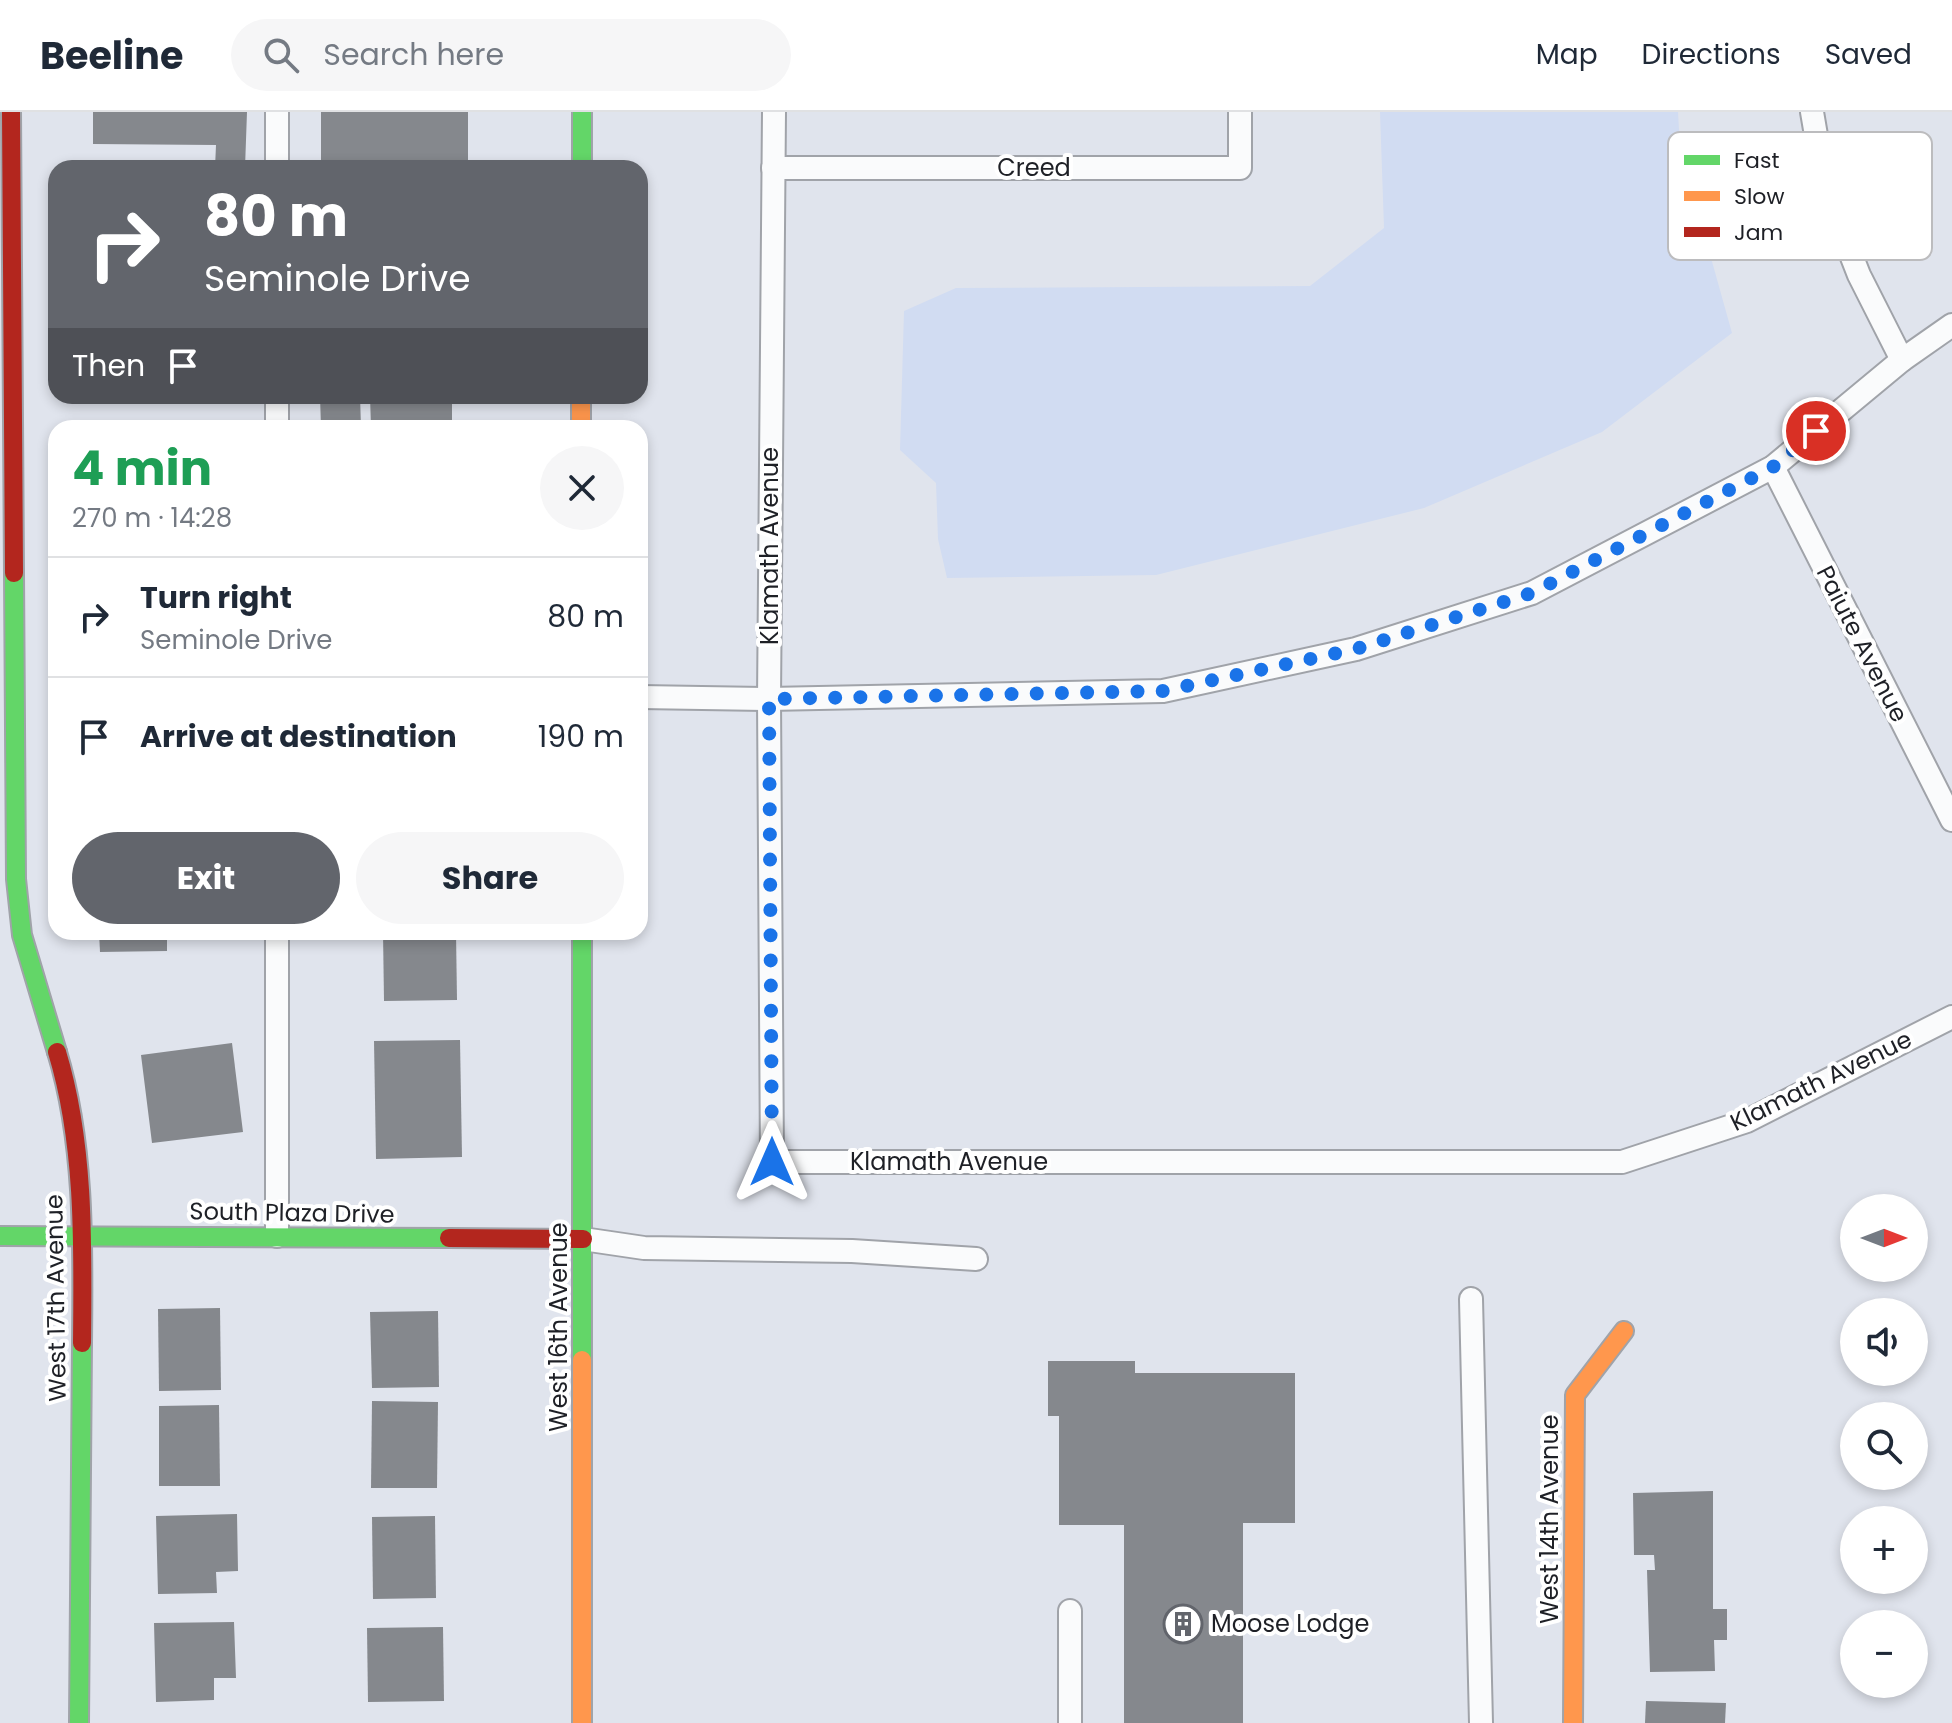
<!DOCTYPE html>
<meta charset="utf-8">
<style>
:root{--surface:#fff;--page:#f6f6f7;--text:#1f2937;--muted:#747a83;--line:#e0e1e3;--accent:#62656c}
body{margin:0;font-family:Poppins,sans-serif;background:var(--page);color:var(--text);height:100vh;display:flex;flex-direction:column;font-size:30px;white-space:nowrap}
*{box-sizing:border-box;margin:0}
p{font-size:26px;color:var(--muted)}
.icon{flex:none;width:44px;height:44px;fill:none;stroke:currentColor;stroke-width:2;stroke-linecap:round;stroke-linejoin:round}
.map{position:relative;flex:1;overflow:hidden}
.details{position:absolute;left:48px;top:308px;width:600px;height:520px;display:flex;flex-direction:column;background:var(--surface);border-radius:24px;box-shadow:0 4px 12px #0003}
.details>*{flex:none}
.banner{position:absolute;left:48px;top:48px;width:600px;height:244px;border-radius:24px;box-shadow:0 4px 12px #0003;background:#62656c;color:#fff;overflow:hidden}
.needle{width:52px;rotate:90deg}
.buttons{position:absolute;left:1840px;top:1082px;display:grid;gap:16px}
.buttons a{display:grid;place-items:center;width:88px;height:88px;border-radius:50%;background:var(--surface);box-shadow:0 4px 12px #0003;font-size:40px}
.pin{position:absolute;display:grid;place-items:center;width:68px;height:68px;color:#fff;margin:-34px;border:4px solid #fff;border-radius:50%;box-shadow:0 2px 8px #0007}
.me{position:absolute;width:88px;margin:-44px;rotate:0deg;stroke-linejoin:round;filter:drop-shadow(0 0 6px #0008)}
.turn{display:flex;align-items:center;gap:28px;height:168px;padding:0 24px;font-size:36px}
.turn .icon{width:104px;height:104px;stroke-width:2.5}
.turn b{display:block;font-size:56px;line-height:68px}
.then{display:flex;align-items:center;height:76px;padding:0 24px;background:#0003;gap:16px;font-size:30px}
.round{display:grid;place-items:center;flex:none;width:84px;height:84px;border-radius:42px;background:var(--page)}
.overview{display:flex;align-items:center;justify-content:space-between;height:136px;padding:0 24px}
h1{font-size:48px;font-weight:700;line-height:60px;color:#1e9e55}
.button{display:flex;gap:16px;margin-top:auto;padding:16px 24px}
.button a{flex:1;height:92px;border-radius:48px;background:var(--accent);color:#fff;font-size:32px;font-weight:700;line-height:92px;text-align:center}
.button a+a{background:var(--page);color:var(--text)}
ul{padding:0;list-style:none}
li{display:flex;align-items:center;gap:24px;height:120px;padding:0 24px;border-top:2px solid var(--line)}
li div{flex:1}
li b{display:block;font-size:30px}
li em{font-style:normal}
header{display:flex;align-items:center;gap:48px;box-sizing:border-box;height:112px;padding:0 40px;background:var(--surface);border-bottom:2px solid var(--line)}
header strong{font-size:38px}
nav{display:flex;gap:44px;margin-inline-start:auto;font-size:28px}
.search{width:560px;height:72px;background:var(--page);display:flex;align-items:center;gap:20px;box-sizing:border-box;padding:0 28px;border-radius:44px;color:var(--muted);font-size:30px}
.map>svg:first-child{display:block}
.green{fill:#d1dcf2}
.building{fill:#85888d}
.lines{fill:none;stroke-linecap:round;stroke-linejoin:round}
.lane-casing{stroke:#a0a3a9;stroke-width:26}
.fast-casing{stroke:#a0a3a9;stroke-width:22}
.slow-casing{stroke:#a0a3a9;stroke-width:22}
.jam-casing{stroke:#a0a3a9;stroke-width:22}
.lane{stroke:#fafbfc;stroke-width:22}
.fast{stroke:#63d668;stroke-width:18}
.slow{stroke:#ff974d;stroke-width:18}
.jam{stroke:#b3261e;stroke-width:18}
.route{stroke:#1a73e8;stroke-width:14;stroke-dasharray:0 25.2}
.labels{text-anchor:middle;stroke-width:8;stroke-linejoin:round;paint-order:stroke}
.street-label{font-size:24px;fill:#1e2026;stroke:#fff}
.poi-label{font-size:24px;fill:#1e2026;stroke:#fff;text-anchor:start}
.key{fill:#fff;stroke:#bcbcbe;stroke-width:2}
.key-label{font-size:22px;fill:#1e2026}
</style>
<header>
<strong>Beeline</strong>
<div class="search"><svg class="icon" aria-label="search" viewBox="0 0 24 24"><circle cx="10" cy="10" r="6"/><path d="M15 15l6 6"/></svg>Search here</div>
<nav><a>Map</a><a>Directions</a><a>Saved</a></nav>
</header>
<div class="map">
<svg width="1952" height="1611" viewBox="0 0 1952 1611">
<rect width="100%" height="100%" fill="#e0e4ed"/>
<path class="green" d="M1380,0H1678L1680,35L1732,221L1602,320L1424,396L1156,463L947,466L938,427L936,371L900,338L904,199L956,176L1310,174L1384,116Z"/>
<g class="building">
<path d="M93,0H247L245,56H215L216,33L93,32Z"/>
<rect x="321" y="0" width="147" height="56"/>
<path d="M101,284H177V291L101,292Z"/>
<path d="M320,284H360L361,316H321Z"/>
<path d="M370,284H452V316H371Z"/>
<path d="M99,820H167V839L100,840Z"/>
<path d="M383,820H456L457,888L384,889Z"/>
<path d="M460,928L462,1045L376,1047L374,929Z"/>
<path d="M232,931L243,1020L152,1031L141,943Z"/>
<path d="M220,1196L221,1278L159,1279L158,1197Z"/>
<path d="M438,1199L439,1275L372,1276L370,1200Z"/>
<path d="M1048,1249H1135V1261H1295V1411H1243V1611H1124V1413H1059V1304H1048Z"/>
<path d="M372,1289L438,1290L437,1376H371Z"/>
<path d="M219,1293L220,1374H159V1294Z"/>
<path d="M1713,1379V1497H1727V1528H1714L1715,1559L1650,1560L1647,1458H1655L1654,1443H1634L1633,1381Z"/>
<path d="M237,1402L238,1459L216,1460L217,1481L158,1482L156,1404Z"/>
<path d="M435,1404L436,1486L373,1487L372,1405Z"/>
<path d="M234,1510L236,1566H214V1588L156,1590L154,1511Z"/>
<path d="M443,1515L444,1589L368,1590L367,1516Z"/>
<path d="M1646,1589L1726,1591L1725,1611H1645Z"/>
</g>
<g class="lines">
<g class="lane-casing">
<g id="lane">
<path d="M277,0V56"/>
<path d="M774,0L769,587L772,1050H1622L1747,1009L1952,905"/>
<path d="M1812,0L1825,76L1859,163L1902,248"/>
<path d="M773,56H1240V0"/>
<path d="M277,284V316"/>
<path d="M1773,355L1952,708"/>
<path d="M640,585L769,587L1163,579L1356,537L1532,481L1773,355L1902,248L1952,213"/>
<path d="M277,820V1124"/>
<path d="M583,1127L644,1136L852,1139L976,1147"/>
<path d="M1471,1187L1481,1611"/>
<path d="M1070,1499V1611"/>
</g>
</g>
<g class="fast-casing">
<g id="fast">
<path d="M582,0V56"/>
<path d="M14,461L16,767L22,823L57,940"/>
<path d="M582,820V1248"/>
<path d="M0,1124L449,1126"/>
<path d="M79,1611L82,1231"/>
</g>
</g>
<g class="slow-casing">
<g id="slow">
<path d="M581,284V316"/>
<path d="M582,1248V1611"/>
<path d="M1573,1611L1575,1283L1624,1219"/>
</g>
</g>
<g class="jam-casing">
<g id="jam">
<path d="M11,0L14,461"/>
<path d="M57,940C85,1032 83,1134 82,1231"/>
<path d="M449,1126L583,1127"/>
</g>
</g>
<use href="#lane" class="lane"/>
<use href="#fast" class="fast"/>
<use href="#slow" class="slow"/>
<use href="#jam" class="jam"/>
</g>
<g class="lines">
<path class="route" d="M772,1050L769,587L1163,579L1356,537L1532,481L1773,355L1816,319"/>
</g>
<defs>
<g id="building-ring" transform="scale(2)"><circle r="9.5" fill="#fff" stroke="#62656c" stroke-width="1.5"/><path d="M-4-6H4V6H1V3H-1V6H-4ZM-2.5-4.3h1.7v1.8h-1.7ZM.8-4.3h1.7v1.8H.8ZM-2.5-1h1.7V.8h-1.7ZM.8-1h1.7V.8H.8Z" fill="#62656c"/></g>
</defs>
<g fill-rule="evenodd">
<use href="#building-ring" x="1183" y="1512"/>
</g>
<g class="labels">
<g class="street-label">
<text x="1034" y="64">Creed</text>
<text transform="translate(770 434) rotate(-90)" y="8">Klamath Avenue</text>
<text transform="translate(1862 532) rotate(63)" y="8">Paiute Avenue</text>
<text transform="translate(1821 969) rotate(-26)" y="8">Klamath Avenue</text>
<text x="949" y="1058">Klamath Avenue</text>
<text transform="translate(292 1101) rotate(1)" y="8">South Plaza Drive</text>
<text transform="translate(56 1186) rotate(-91)" y="8">West 17th Avenue</text>
<text transform="translate(559 1215) rotate(-90)" y="8">West 16th Avenue</text>
<text transform="translate(1550 1407) rotate(-90)" y="8">West 14th Avenue</text>
</g>
<g class="poi-label">
<text x="1211" y="1520">Moose Lodge</text>
</g>
</g>
<rect x="1668" y="20" width="264" height="128" rx="12" class="key"/>
<rect x="1684" y="43" width="36" height="10" fill="#63d668"/>
<rect x="1684" y="79" width="36" height="10" fill="#ff974d"/>
<rect x="1684" y="115" width="36" height="10" fill="#b3261e"/>
<g class="key-label">
<text x="1734" y="56">Fast</text>
<text x="1734" y="92">Slow</text>
<text x="1734" y="128">Jam</text>
</g>
</svg>
<div class="buttons">
<a><svg class="needle" viewBox="-14 -14 28 28"><path d="M0-13l5 13h-10z" fill="#e53935"/><path d="M0 13l5-13h-10z" fill="#747a83"/></svg></a>
<a><svg class="icon" aria-label="sound" viewBox="0 0 24 24"><path d="M4 9h4l5-4v14l-5-4H4zM17 9q2 3 0 6"/></svg></a>
<a><svg class="icon" aria-label="search" viewBox="0 0 24 24"><circle cx="10" cy="10" r="6"/><path d="M15 15l6 6"/></svg></a>
<a>+</a>
<a>−</a>
</div>
<div class="pin" style="left:1816px;top:319px;background:#d93025"><svg class="icon" aria-label="arrive" viewBox="0 0 24 24"><path d="M6 21V4h12l-3 4 3 4H6"/></svg></div>
<svg class="me" style="left:772px;top:1050px" viewBox="-20 -20 40 40"><path d="M0-17L14 15 0 8-14 15z" fill="#1a73e8" stroke="#fff" stroke-width="4"/></svg>
<div class="banner">
<div class="turn"><svg class="icon" aria-label="right" viewBox="0 0 24 24"><path d="M7 20v-9h11M14 6l5 5-5 5"/></svg><div><b>80 m</b>Seminole Drive</div></div>
<div class="then">Then<svg class="icon" aria-label="arrive" viewBox="0 0 24 24"><path d="M6 21V4h12l-3 4 3 4H6"/></svg></div>
</div>
<section class="details">
<div class="overview"><div><h1>4 min</h1><p>270 m · 14:28</p></div><a class="round"><svg class="icon" aria-label="close" viewBox="0 0 24 24"><path d="M6 6l12 12M18 6L6 18"/></svg></a></div>
<ul>
<li><svg class="icon" aria-label="right" viewBox="0 0 24 24"><path d="M7 20v-9h11M14 6l5 5-5 5"/></svg><div><b>Turn right</b><p>Seminole Drive</p></div><em>80 m</em></li>
<li><svg class="icon" aria-label="arrive" viewBox="0 0 24 24"><path d="M6 21V4h12l-3 4 3 4H6"/></svg><div><b>Arrive at destination</b></div><em>190 m</em></li>
</ul>
<div class="button"><a>Exit</a><a>Share</a></div>
</section>
</div>
